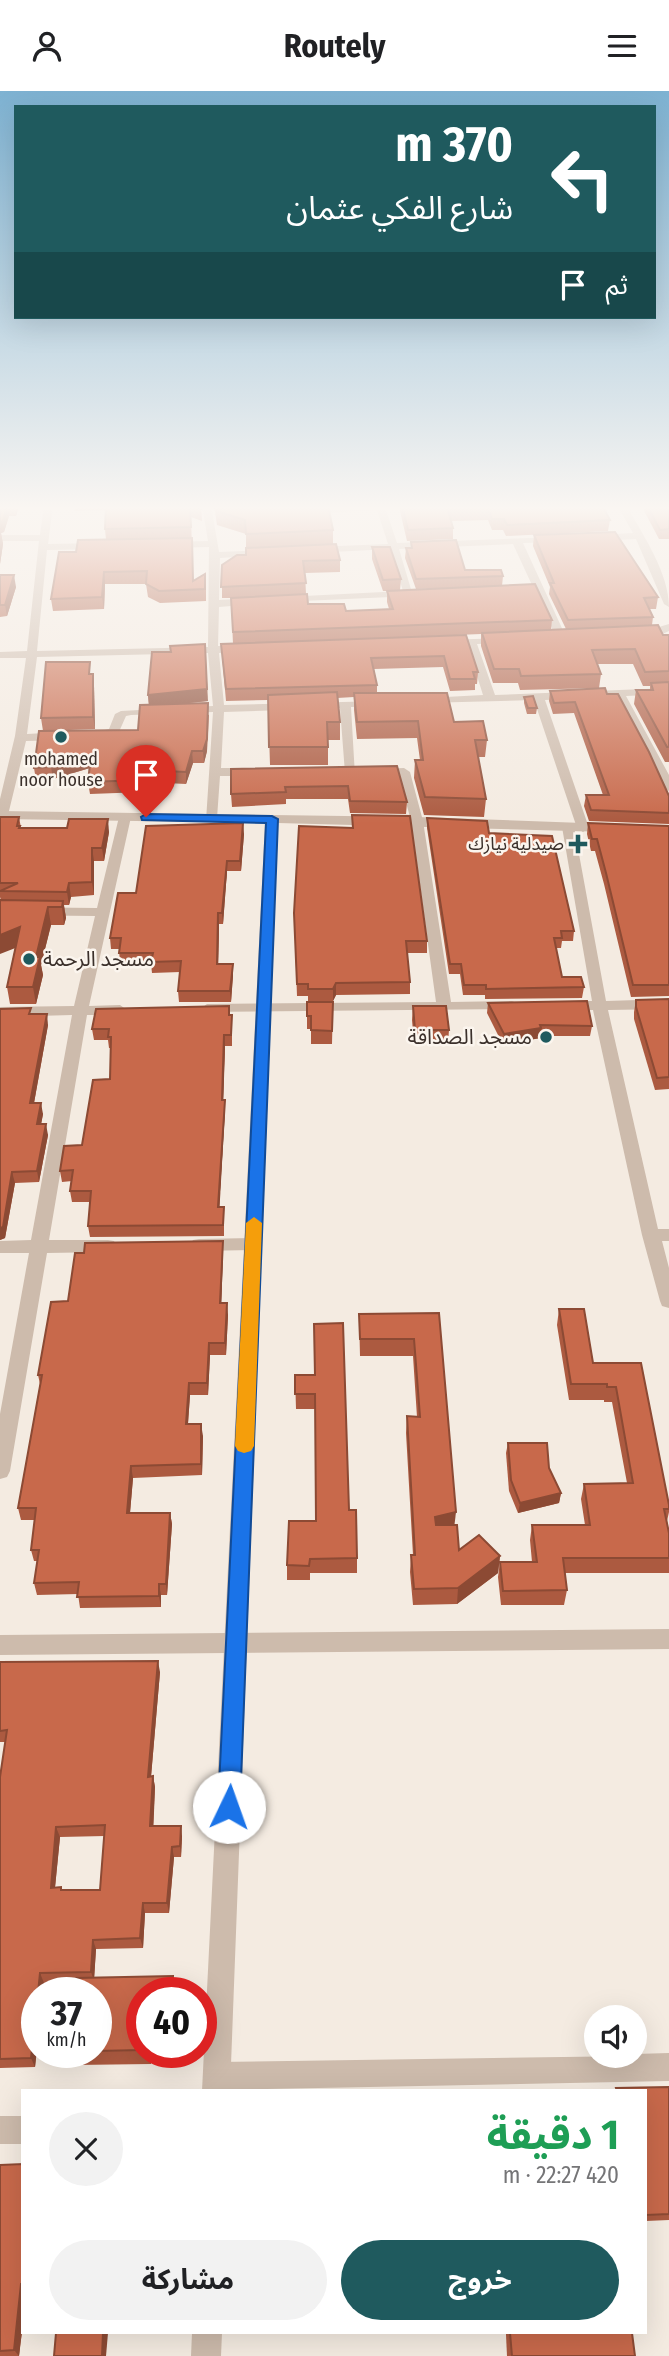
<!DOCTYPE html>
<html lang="ar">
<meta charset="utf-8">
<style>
:root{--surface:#fff;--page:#f2f2f2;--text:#202124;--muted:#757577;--accent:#1f5a5e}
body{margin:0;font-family:"Fira Sans Condensed","Noto Sans Arabic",sans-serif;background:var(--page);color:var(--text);direction:rtl;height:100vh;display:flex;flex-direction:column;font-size:26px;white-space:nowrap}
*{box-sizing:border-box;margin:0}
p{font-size:23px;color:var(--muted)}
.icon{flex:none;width:38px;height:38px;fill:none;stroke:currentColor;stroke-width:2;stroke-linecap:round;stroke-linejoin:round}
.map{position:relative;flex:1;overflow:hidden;direction:ltr}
.drawer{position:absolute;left:21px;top:1998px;width:626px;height:245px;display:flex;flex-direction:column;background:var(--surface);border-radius:0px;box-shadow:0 7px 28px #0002;direction:rtl}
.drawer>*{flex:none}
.banner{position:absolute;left:14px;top:14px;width:642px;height:214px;border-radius:0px;box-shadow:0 7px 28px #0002;direction:rtl;background:#1f5a5e;color:#fff;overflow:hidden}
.buttons{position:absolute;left:584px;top:1914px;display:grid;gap:14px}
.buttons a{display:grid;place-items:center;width:63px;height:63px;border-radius:50%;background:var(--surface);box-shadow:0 7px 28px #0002;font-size:35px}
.speed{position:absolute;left:21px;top:1886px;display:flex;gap:14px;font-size:35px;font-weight:700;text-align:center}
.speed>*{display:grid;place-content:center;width:91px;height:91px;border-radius:50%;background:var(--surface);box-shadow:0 7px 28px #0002;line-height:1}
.speed small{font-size:18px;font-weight:400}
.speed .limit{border:10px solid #d22;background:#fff;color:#111}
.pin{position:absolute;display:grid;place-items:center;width:60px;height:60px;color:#fff;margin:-72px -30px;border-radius:50% 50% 50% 0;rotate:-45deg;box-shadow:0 0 7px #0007}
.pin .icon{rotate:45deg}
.me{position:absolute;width:77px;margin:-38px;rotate:3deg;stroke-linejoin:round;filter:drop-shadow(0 0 5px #0008)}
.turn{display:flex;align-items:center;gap:24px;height:147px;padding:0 28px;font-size:32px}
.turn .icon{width:91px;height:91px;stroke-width:2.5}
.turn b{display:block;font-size:49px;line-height:60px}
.then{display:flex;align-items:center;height:66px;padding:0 28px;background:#0003;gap:14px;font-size:26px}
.round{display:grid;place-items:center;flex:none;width:74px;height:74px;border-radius:37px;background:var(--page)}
.headline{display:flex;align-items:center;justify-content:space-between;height:119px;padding:0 28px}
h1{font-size:42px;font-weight:700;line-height:52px;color:#1e9e55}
.cta{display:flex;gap:14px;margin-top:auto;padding:14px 28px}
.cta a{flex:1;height:80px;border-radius:42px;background:var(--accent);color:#fff;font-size:28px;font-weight:700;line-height:80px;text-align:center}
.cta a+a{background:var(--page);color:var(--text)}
header{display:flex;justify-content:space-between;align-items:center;height:91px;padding:0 28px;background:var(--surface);font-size:32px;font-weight:700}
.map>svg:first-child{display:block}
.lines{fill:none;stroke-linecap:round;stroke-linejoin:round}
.minor{fill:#cdbbac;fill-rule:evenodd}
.tertiary{fill:#cdbbac;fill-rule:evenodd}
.wall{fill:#ac5a40;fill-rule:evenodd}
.shaded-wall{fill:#8c4a34}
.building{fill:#c8694b;stroke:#8c4a34;stroke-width:2;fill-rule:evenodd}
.route{fill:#1a73e8;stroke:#114b97;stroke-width:2}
.slow{fill:#f59e0b}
.poi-dot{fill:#1f5a5e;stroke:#fbf5ee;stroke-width:2.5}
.labels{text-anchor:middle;stroke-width:5;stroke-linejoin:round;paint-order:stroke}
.far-poi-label{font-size:18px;fill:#3b302b;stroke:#fbf5ee}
.poi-label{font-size:21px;fill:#3b302b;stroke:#fbf5ee;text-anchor:start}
</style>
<header><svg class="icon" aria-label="menu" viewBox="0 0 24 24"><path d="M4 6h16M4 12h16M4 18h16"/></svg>Routely<svg class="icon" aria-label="person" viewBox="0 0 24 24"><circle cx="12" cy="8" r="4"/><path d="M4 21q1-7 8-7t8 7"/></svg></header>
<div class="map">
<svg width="669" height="2265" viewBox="0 0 669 2265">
<rect width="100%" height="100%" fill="#f4ebe1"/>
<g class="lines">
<g class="minor">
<path d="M44,414H53L48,453L101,452L106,455L101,458L47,459L37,560L208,556L209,456L168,457L163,454L168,451L208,450L202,414H211L219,461L271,459L273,461L268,464L220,467L219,509L256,507L261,510L256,513L219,516L218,555H245L250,558L245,561L219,562L224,614L382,610V614L378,615L351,616L355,685L345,682L340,617L224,621L221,677H254L260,681L254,685H220L217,727L211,731L206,730L213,621L131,624L126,625L118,643L94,647L88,643L109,638L115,623L121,620L213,615L208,562L37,566L27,643L63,641L69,645L63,649L26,650L8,724L0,727V708L15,645L26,567H0V561L27,560L39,450H0V444H40Z"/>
<path d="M360,414H428L386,419L397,452L558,446V450L555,451L523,452L566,546L561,549L556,546L513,453L399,458L413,505L280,511L279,509L284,506L403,500L390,458L313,462L308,459L313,456L388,453L377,419L305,423L300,420L305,417Z"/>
<path d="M617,414H626C643,444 669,482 669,516L664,513L636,448L597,450L592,447L597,444L633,442Z"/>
<path d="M669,533V540C658,545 645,550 635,543Z"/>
<path d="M508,547L509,549L504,552L477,553L495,604L669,597V603L626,605L669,684V700L663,696L615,606L545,609L589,737L583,741L577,737L534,609L423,612V608L427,607L483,604L467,553H440V549Z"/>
<path d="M404,677L410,681L423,730L451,911L512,910L517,912L519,915L517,918L202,921L200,918L207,913L436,911L411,730L399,685L377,686L371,682L377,678Z"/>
<path d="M125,722L131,726L89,915L120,914L127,919L120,924H87L49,1149H108L114,1150L117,1155L114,1160L108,1161L47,1162L10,1380L7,1386L0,1388V1323L29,1162H0V1150L31,1149L72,924L0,926V916L74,915L95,825L0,824V816L97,817L119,726Z"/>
<path d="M568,732L574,736L606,910L669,908V918L608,919L658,1138H669V1150H662L669,1177V1217L662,1215L660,1210L642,1144L593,919L564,920L557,915L564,910H592L562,736Z"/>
<path d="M253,1147L259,1149L262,1153L259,1157L253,1159L199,1160L193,1159L190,1154L193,1149L199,1148Z"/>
<path d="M669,1538V1558L0,1564V1544Z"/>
<path d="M669,1962V1990L217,1999L207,1995L203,1985L207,1975L217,1971L635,1965V1963Z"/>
<rect x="0" y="2025" width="23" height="28"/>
</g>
<g class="tertiary">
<path d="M0,720L417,726L610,733L616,737L610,741L278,732L230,2000H202L265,732L0,728Z"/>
<path d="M192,2242H222L221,2265H191Z"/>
</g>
</g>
<g class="wall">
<path d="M0,414H19L16,425H9L4,441L1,442L3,453L0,473Z"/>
<path d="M74,414H201L202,430L191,426L193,490L206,495V510L160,512L148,506L146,493H105L104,518L53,520L51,508L76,461L106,449L105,438L106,419L75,420Z"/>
<path d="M214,414H328L333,439V453L246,457V443L217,434Z"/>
<path d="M400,414H602L610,429L608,440L506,445L503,439H492L488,429L451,430L453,437V448L407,450L400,420Z"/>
<path d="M641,414H669V448H659Z"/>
<path d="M534,444L658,506L656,518H649L653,526L652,534L663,544H669V671H665L634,613L636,599H650V595H643L633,573H597L601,583L599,597L520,599L518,592H493L481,555V543L233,553L231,507H222V474L340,469V481L305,482L306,503L308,513L346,520L389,518L387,511V500H383L372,468V456L401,488L400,499L552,529L551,539L566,538L549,503L550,496L533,455Z"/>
<path d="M411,451L465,479L503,485L502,495L416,498L405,467L406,457H411Z"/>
<path d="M0,484L16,496L7,525L0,526Z"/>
<path d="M466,544L478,581L477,593H475V599L450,600L443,576L374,578L377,594V602L454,631L487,649L485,666H478L486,708L484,726L424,724L414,687L415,669H420L417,647L357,648L354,619V606L337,607L340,631V649H328V674H270L268,609L226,610L222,565Z"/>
<path d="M94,595L95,638L43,640L41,627Z"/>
<path d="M550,600L607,603L669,705V733L589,730L584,715L586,704H603L574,622L553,623L549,610Z"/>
<path d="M148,604L208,610L180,613L209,624L207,660L204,672H193L186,693L145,691L144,701L90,703L88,691L90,677L53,688L36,689L34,677L138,639L149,614Z"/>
<path d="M524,606L537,617L536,623H527L524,612Z"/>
<path d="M397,675L407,711L406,723L350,722L348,708H286V713L232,716L231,703Z"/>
<path d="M352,724L427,850V862H407L410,891V903L336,904L333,910H308V905H297L294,822L352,737Z"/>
<path d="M0,726H19L21,737L109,741L104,770H94V804L71,806L69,814H64L66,827L64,834H51L41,874L43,884L36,913H10L7,896L15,857L0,806Z"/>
<path d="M427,727L489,742L574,840L573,850H562L561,857H556L562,886L584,896L582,907L485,908V904H463L460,883H449L427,737Z"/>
<path d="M588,732L669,735V905L631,906L604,793L595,760H591L587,743Z"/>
<path d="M244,743L241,780H227L223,833H219L218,873H233V884L231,911H179L178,900L180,881L152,882L151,873H120L119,858H111L110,847L136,802Z"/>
<path d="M669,908V998L655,999L634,928V921L636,909Z"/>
<path d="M333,911L332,953H311V938H307V925Z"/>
<path d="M488,912L592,935L590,945H540V947L503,954L487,922Z"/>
<path d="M229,915L230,924H232V955H225L223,1009L225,1019L219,1116H224V1145L90,1146L88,1135L90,1111H72L70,1100L72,1090L62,1091L60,1080L82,1054L110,988L111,957H109L108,949H94L92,938Z"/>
<path d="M413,915L449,939L448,952H414L412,929Z"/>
<path d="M32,923L48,934L34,1012L43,1023L41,1033L48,1044L39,1091L15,1092L5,1147L0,1149Z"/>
<path d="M223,1150V1162L221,1212L228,1224L226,1264H210L208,1304H190L188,1333L203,1345L202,1384L133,1387L130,1422H170L172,1433L167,1504H161V1516L80,1517L78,1503L37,1504L34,1492L37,1470H34L31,1459L35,1429H21L18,1417L40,1293L38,1284L68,1210L84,1162Z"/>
<path d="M559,1218L593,1272H641L669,1414V1421L667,1430L669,1442V1482H565L567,1499L564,1514H501L498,1486L500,1471H532L530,1449L532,1434H585L581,1408L584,1393L627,1392L612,1311H604V1309H569L557,1234Z"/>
<path d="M439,1222L454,1434L459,1459L500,1465L498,1482L457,1513L413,1514L410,1481L411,1464H413L406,1342L407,1325L417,1326L413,1265H360L359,1223Z"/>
<path d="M295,1284H315L349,1419L357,1467V1482H310V1489H287V1474L316,1430L315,1318H296Z"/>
<path d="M508,1352L549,1377L561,1402L559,1412L518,1422L509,1400L506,1362Z"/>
<path d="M0,1571L160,1581L151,1686L153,1685L155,1696L153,1735L182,1745L181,1766H174L169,1822H145L143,1857L96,1858L94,1887L173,1885L176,1902H142V1962H151V1973L75,1974L70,1962H96V1902L76,1891L44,1892L35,1976L0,1977V1686L6,1651H0ZM105,1745L100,1799H62L61,1796H55L60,1746Z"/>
<path d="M669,1996V2129L646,2130V2000H615L616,1997Z"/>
<path d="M23,2073V2232L19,2265H0V2074Z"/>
<path d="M506,2242H632L635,2265H507L506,2244Z"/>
</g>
<g class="shaded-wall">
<path d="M7,414L9,425L4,441L1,442L3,453L0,473V431Z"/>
<path d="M15,414H19L16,425Z"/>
<path d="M104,481L105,493L104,518L102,506Z"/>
<path d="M14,484L16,496L7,525L5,514Z"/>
<path d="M205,553L208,610L149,616L148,604Z"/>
<path d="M93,583L94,595L95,638L93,626Z"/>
<path d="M208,612L207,660L204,672L203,660Z"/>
<path d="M192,660L193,672L186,693V681Z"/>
<path d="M91,664L93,676L53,688L51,676Z"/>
<path d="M108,728L109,741L104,770L102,757Z"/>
<path d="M243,732L244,743L241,780L240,770Z"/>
<path d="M92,757L94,770V804L92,791Z"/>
<path d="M227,770V780L223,833L222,822Z"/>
<path d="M69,792L71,806L69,814L67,801Z"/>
<path d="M63,810L66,827L64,834L62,816Z"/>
<path d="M48,816L51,834L41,874L43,884L36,913L33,896L36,866Z"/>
<path d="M218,822L219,833L218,884L217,873Z"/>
<path d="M20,836L23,854L0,863V844Z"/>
<path d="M233,873V884L231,911L230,900Z"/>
<path d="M336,892V904L333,910V898Z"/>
<path d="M47,923L48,934L32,1023L30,1012Z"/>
<path d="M541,937L540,947L503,954L504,943Z"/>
<path d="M224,944L225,955L223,1019L222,1009Z"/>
<path d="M225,1009V1019L219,1126L218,1116Z"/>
<path d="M41,1012L43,1023L39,1044L37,1033Z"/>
<path d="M46,1033L48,1044L39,1091L37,1080Z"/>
<path d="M12,1081L15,1092L5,1147L0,1149V1137Z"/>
<path d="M223,1150V1162L221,1224L220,1212Z"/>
<path d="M227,1212L228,1224L226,1264L225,1252Z"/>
<path d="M209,1252L210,1264L208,1304L207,1292Z"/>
<path d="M189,1292L190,1304L187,1345L186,1333Z"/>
<path d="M201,1333L203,1345L202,1384L201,1373Z"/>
<path d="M131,1375L133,1387L129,1433L127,1422Z"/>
<path d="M561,1402L559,1412L518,1422L520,1412Z"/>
<path d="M456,1421L454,1438L434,1443L435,1426Z"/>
<path d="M170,1422L172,1433L167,1504L166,1493Z"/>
<path d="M500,1465L498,1482L457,1513L458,1497Z"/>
<path d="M159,1493L161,1504V1516L159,1505Z"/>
<path d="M158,1570L160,1581L150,1697L148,1686Z"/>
<path d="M153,1685L155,1696L153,1746L150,1735Z"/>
<path d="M181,1735L182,1745L181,1766L180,1755Z"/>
<path d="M56,1736L60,1746L54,1807L51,1797Z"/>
<path d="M172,1756L174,1766L169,1822L167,1812Z"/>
<path d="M143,1812L145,1822L143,1857L140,1847Z"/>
<path d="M93,1849L96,1858L94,1890L91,1881Z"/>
<path d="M40,1882L44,1892L43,1902H38Z"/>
<path d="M173,1885L176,1900V1902H172Z"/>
<path d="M37,1913V1958L35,1976L31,1967Z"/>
<path d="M148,1962H151V1973Z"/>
<path d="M21,2193L23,2195V2232L19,2265L14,2259Z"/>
<path d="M103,2242H108L106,2265H102Z"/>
</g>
<g class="building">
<path d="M0,414H7L3,430L0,431Z"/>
<path d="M106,414H201V418L190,415L191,436L105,438Z"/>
<path d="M268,414H328L333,439L246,443L245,429L216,420L215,418Z"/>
<path d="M402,414H602L610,429L507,434L504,428H492L488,418L448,419L453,437L408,439Z"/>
<path d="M647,414H669V438L660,439Z"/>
<path d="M615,441L658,506L644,507L653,526L568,529L550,492H554L534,444Z"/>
<path d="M192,447L193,490L205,483V498L159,500L146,493L147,480L104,481L102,506L51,508L59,461H76L78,449Z"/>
<path d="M456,449L465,479H501L503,485L416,488L406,457H412L411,451Z"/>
<path d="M336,453L340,469L303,470L306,492L221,496L222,474L237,464H246V457Z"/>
<path d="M372,456H390L401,488L383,489Z"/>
<path d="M0,484H14L5,514H0Z"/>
<path d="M535,493L552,529L233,541L231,507L307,503L308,513H344L346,520L393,518L387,500Z"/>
<path d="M658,534L663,544H669V580L645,581L635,558L592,559L601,583L521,585L519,578H494L482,542Z"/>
<path d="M466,544L478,581H473L475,588H450L444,565L371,567L377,594L226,598L221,553Z"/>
<path d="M205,553L207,598L148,604L152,561H171L170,555Z"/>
<path d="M46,571H90L89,583H93V626L41,627Z"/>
<path d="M669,591V656H667L636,599H653L651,592Z"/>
<path d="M605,597L607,603H618L649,661L669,705V722L591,719L586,704H609L575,611L554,612L550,600Z"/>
<path d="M337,601L340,631H327L328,656H269L268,604Z"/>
<path d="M354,602H447L454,631L483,630L487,649H475L486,708L425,706L415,669H423L418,630L357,631Z"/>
<path d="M533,605L537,617H528L524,606Z"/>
<path d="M208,612L207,648L203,660H192L186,681L144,679L143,689L88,691L91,664L51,676L34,677L39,640L138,639L140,614Z"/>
<path d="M397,675L407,711L350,710L348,695L285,696L286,701L231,703V678Z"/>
<path d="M352,724L410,725L427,850H406L410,891L336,892L333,898H308V893H297L294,822L299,735L353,737Z"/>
<path d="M0,726H19L17,735H20L19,737H67L69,728H108L102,757H92V791L69,792L67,801L0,800L18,792H0Z"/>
<path d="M427,727L487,730L489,742L552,745L574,840H561L562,847H554L562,886H581L584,896L486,898V894H464L461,873H450Z"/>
<path d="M243,732L240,770H227L222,822H218L217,873H233L230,900H178L181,870L151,871L153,862H119L121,847H110L118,802H136L146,735Z"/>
<path d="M588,732L669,735V894H633L606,782L597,748H592Z"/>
<path d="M0,809L63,810L62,816H48L36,866H40L33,896H7L20,836L0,844Z"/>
<path d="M669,908V986L657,987L636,916V909Z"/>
<path d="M587,910L592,935L540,934L541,937L504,943L488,912Z"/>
<path d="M307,911H333L332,940L311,939V925H307Z"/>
<path d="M229,915V924H232L231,944H224L222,1009H225L218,1116H224L223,1134L88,1135L91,1100H70L73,1079L60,1080L64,1055L82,1054L93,989L110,988L111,946H108L109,938H92L96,918Z"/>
<path d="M413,915H446L449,939H415Z"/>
<path d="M31,917L29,923H47L30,1012H41L37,1033H46L37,1080L12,1081L3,1136L0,1137V918Z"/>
<path d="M223,1150L220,1212H227L225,1252H209L207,1292H189L186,1333H201V1373L131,1375L127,1422H170L166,1493H159V1505L77,1506L79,1491L34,1492L39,1459H31L36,1417H18L42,1284H38L51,1211L68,1210L75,1162H84L85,1152Z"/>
<path d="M559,1218H584L593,1272H641L669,1414V1418H664L669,1442V1467H563L567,1499L503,1500L500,1471H537L532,1434H590L584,1393L633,1392L616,1296H607V1293H571Z"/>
<path d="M439,1222L456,1421L435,1426L436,1434H457L459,1459L479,1444L500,1465L458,1497L414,1498L411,1464H415L407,1325L420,1326L414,1248H360L359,1223Z"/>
<path d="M343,1232L349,1419H356L357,1467L310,1468L309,1475L287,1474L289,1430H316L315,1303H295V1284H315L314,1233Z"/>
<path d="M508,1352H547L549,1377L561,1402L520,1412L511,1389Z"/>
<path d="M158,1570L148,1686L153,1685L150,1735H181L180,1755L172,1756L167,1812H143L140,1847L93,1849L91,1881L40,1882L38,1902H37V1913L31,1967L0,1968V1686L7,1639L0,1640V1571ZM105,1734L100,1799H61V1796L51,1797L56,1736Z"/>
<path d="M173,1885L172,1902H142V1959L96,1960V1902H75L76,1887Z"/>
<path d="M669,1996V2123L646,2124V2000H617L616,1997Z"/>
<path d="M23,2073V2193H21L14,2259L0,2260V2074Z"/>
<path d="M56,2242H103L102,2265H54Z"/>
<path d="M510,2242H632L635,2265H512Z"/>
</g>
<linearGradient id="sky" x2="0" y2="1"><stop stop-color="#7eb2d2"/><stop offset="0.57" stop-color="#faf6f2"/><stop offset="1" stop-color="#faf6f2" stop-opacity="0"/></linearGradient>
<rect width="669" height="732" fill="url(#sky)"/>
<path class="route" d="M146,723L272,725L278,728L240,1716L237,1724L229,1727L221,1724L218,1716L266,732L142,729L141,726Z"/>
<path class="slow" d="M254,1126L262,1132L254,1355L251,1360L244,1362L238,1360L235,1355L246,1132Z"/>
<g class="poi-dot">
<circle cx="61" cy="646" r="7"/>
<path d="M574.5 742.5h7v7h7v7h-7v7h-7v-7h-7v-7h7z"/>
<circle cx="29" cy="868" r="7"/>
<circle cx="546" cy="946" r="7"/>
</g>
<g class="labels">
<g class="far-poi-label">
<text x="61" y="674">mohamed<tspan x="61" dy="21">noor house</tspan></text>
<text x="564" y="759" text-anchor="end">صيدلية نيازك</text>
</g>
<g class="poi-label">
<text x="43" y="875">مسجد الرحمة</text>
<text x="532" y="953" text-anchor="end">مسجد الصداقة</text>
</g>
</g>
</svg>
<div class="buttons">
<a><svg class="icon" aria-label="sound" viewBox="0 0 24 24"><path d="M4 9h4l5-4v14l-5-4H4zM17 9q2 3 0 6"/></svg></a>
</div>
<div class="speed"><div>37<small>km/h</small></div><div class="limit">40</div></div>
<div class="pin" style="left:146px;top:726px;background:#d93025"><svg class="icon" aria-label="arrive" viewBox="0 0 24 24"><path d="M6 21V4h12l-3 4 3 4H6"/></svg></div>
<svg class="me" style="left:229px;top:1716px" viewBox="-20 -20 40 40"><circle r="19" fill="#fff"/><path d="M0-13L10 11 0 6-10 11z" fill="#1a73e8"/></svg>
<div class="banner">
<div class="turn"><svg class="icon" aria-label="left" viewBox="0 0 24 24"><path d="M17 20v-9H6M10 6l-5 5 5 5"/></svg><div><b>370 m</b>شارع الفكي عثمان</div></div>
<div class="then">ثم<svg class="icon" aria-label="arrive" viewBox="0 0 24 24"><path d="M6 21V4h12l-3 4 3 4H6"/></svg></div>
</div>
<section class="drawer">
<div class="headline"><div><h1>1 دقيقة</h1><p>420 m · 22:27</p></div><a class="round"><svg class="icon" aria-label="close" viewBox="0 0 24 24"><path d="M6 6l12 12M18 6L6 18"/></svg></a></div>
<div class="cta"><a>خروج</a><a>مشاركة</a></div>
</section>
</div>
